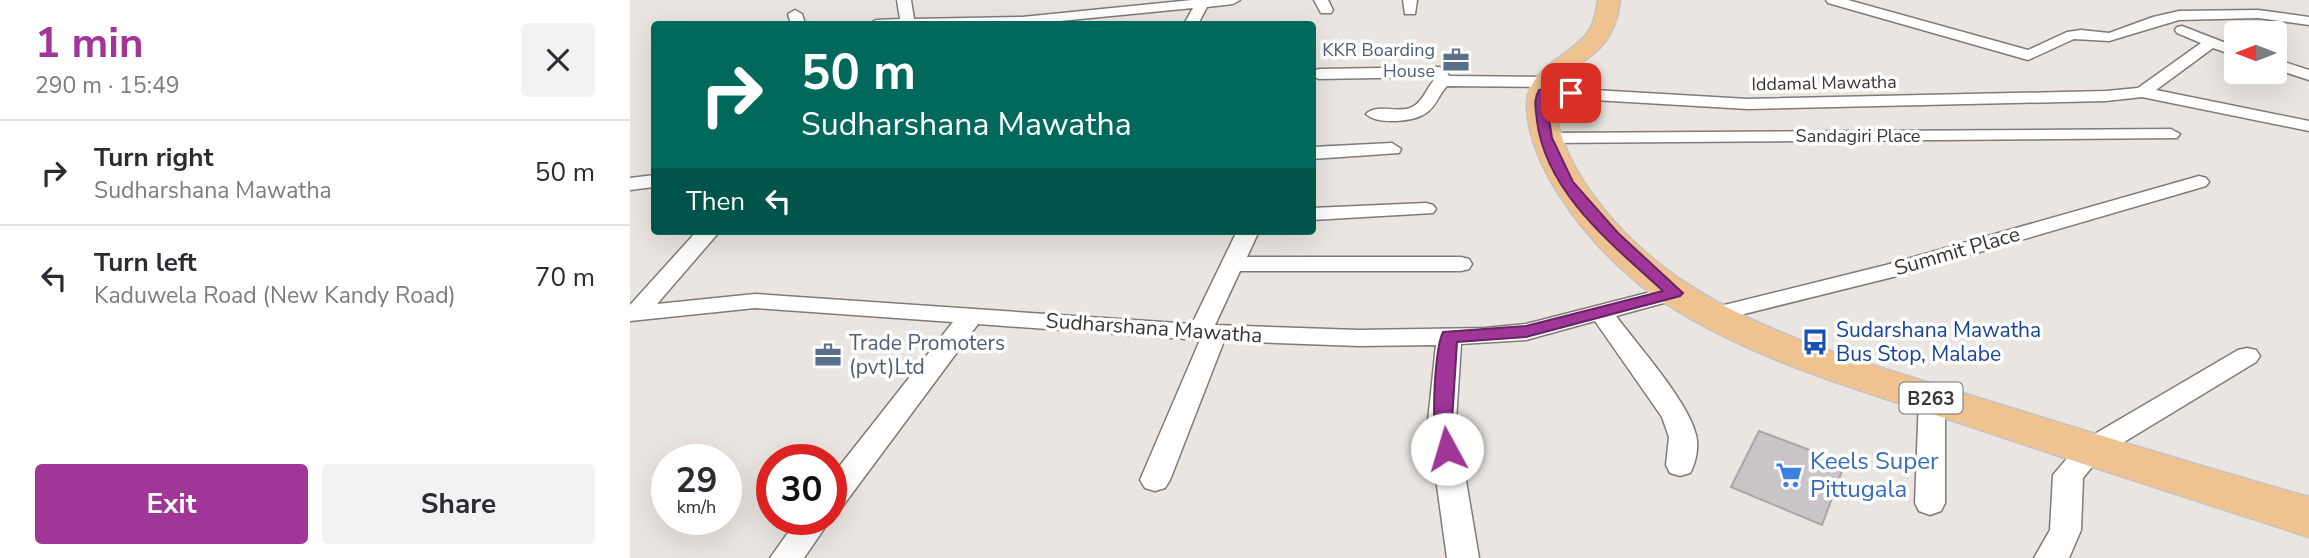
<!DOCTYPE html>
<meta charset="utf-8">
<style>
:root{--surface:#fff;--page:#f2f2f3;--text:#2b2b33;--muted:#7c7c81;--line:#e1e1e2;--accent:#9f3698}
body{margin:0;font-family:"Nunito Sans",sans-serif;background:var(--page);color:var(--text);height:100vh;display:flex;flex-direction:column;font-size:26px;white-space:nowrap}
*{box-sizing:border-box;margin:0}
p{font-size:23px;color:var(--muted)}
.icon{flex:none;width:38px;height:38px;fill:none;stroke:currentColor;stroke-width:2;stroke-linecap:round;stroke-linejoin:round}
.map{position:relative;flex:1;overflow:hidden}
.side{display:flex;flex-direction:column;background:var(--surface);width:630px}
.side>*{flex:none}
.banner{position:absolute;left:21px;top:21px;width:665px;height:214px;border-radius:7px;box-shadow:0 7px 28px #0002;background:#00695c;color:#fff;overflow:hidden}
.needle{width:46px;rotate:270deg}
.fabs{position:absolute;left:1594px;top:21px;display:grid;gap:14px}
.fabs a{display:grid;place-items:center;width:63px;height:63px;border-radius:7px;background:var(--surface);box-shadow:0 7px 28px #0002;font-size:35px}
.speed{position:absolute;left:21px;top:444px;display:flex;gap:14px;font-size:35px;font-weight:700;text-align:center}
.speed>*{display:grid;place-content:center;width:91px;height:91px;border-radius:50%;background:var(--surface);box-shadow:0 7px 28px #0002;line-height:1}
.speed small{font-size:18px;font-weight:400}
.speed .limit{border:10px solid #d22;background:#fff;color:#111}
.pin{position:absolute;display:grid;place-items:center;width:60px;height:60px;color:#fff;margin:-30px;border-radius:14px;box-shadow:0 4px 10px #0006}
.me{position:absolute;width:77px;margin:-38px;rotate:354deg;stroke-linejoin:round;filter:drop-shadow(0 0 5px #0008)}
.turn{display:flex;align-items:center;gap:24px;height:147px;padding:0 35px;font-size:32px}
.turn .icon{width:91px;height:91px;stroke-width:2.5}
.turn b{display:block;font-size:49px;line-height:60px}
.then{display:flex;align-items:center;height:66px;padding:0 35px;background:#0003;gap:14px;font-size:26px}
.round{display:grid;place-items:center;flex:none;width:74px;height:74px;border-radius:7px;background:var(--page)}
.head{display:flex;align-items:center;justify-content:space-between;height:119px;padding:0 35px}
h1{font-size:42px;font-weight:700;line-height:52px;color:var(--accent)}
.button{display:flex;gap:14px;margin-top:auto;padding:14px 35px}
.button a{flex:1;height:80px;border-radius:7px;background:var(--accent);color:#fff;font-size:28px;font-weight:700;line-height:80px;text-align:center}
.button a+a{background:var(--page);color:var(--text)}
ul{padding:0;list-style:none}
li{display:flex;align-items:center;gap:21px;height:105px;padding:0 35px;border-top:2px solid var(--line)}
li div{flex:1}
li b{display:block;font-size:26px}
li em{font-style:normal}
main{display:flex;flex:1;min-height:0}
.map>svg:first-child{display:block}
.building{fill:#cac3c7;stroke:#aba5a8;stroke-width:2}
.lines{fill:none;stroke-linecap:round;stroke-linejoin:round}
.minor-casing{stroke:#807b77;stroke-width:3}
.primary-casing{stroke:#c4c3c2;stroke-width:3}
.minor{fill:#fff;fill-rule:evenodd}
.primary{fill:#efc390;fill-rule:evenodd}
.route{fill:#9f3698;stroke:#672363;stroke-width:2}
.labels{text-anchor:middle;stroke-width:7;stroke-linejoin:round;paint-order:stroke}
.far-service-label{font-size:18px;fill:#4e5e75;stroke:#fff;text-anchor:end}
.far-street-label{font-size:18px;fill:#393735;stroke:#fff}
.shield{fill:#fff;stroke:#747372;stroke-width:2}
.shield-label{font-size:19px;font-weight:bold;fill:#393735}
.street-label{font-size:21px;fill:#393735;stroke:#fff}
.transit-label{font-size:21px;fill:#164399;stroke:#fff;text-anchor:start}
.service-label{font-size:21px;fill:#4e5e75;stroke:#fff;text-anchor:start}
.near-shop-label{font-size:24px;fill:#366cbe;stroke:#fff;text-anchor:start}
</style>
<main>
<section class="side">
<div class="head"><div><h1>1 min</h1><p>290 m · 15:49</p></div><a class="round"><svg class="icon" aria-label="close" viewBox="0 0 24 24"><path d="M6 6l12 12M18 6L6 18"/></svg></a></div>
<ul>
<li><svg class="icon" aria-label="right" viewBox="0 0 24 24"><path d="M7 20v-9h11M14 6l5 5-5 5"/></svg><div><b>Turn right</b><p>Sudharshana Mawatha</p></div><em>50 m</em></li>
<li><svg class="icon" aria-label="left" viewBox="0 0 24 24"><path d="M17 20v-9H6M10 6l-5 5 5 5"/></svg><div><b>Turn left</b><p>Kaduwela Road (New Kandy Road)</p></div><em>70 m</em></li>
</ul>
<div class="button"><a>Exit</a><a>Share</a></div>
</section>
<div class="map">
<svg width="1679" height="558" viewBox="0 0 1679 558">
<rect width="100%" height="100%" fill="#eae5e0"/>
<path class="building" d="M1129,431L1215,463L1192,525L1101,487Z"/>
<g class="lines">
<g class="minor-casing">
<g id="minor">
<path d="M267,0H281L284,19L392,17L562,0H610L603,4L577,7L568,24H554L563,8L399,24H239L246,20L270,19Z"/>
<path d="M684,0H698L703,10L701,13H691Z"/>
<path d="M773,0H787L785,14H775Z"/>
<path d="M1196,0H1218L1398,50L1437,32L1451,30L1479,33L1523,17L1549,11L1628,10L1679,17V25L1628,18L1549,20L1479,41L1444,39L1398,60L1198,3Z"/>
<path d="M165,10L172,14L175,24H161L158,14Z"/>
<path d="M1552,26L1606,47V56L1583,48L1526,90L1679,121V131L1512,97L1476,101L1118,109L913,97L905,92L913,87L1118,99L1476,91L1508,88L1571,43L1547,33L1545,30L1547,27Z"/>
<path d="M1645,59L1679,70V80L1645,69Z"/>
<path d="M809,67L815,69L819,76L917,77L925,82L917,87L817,86C809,94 806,107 796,113C784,122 747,125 736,114C748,103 768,114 782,107C792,103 797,88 804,80L803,77L689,79L682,76L683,71L689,69Z"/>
<path d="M1541,129L1550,134L1547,138L916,143L907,138L916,133Z"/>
<path d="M762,143L771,149L769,153L682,159V147Z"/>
<path d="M24,175V187L0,190V178Z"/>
<path d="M1569,176L1576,178L1579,182L1576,186L1271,275L1082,322L1074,320L1070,315L1074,310L1256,265Z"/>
<path d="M796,203L803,205L806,209L803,213L682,220V208Z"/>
<path d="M67,231H90L27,304L125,294L562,324L607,231H629L617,257H831L839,259L842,264L839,269L831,271H610L585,325L729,330L855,328L896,324L1044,286L1052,288L1056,293L1052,298L986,316C1008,346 1058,401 1066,435C1069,446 1066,463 1060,473L1050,476L1040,473L1036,465L1039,437L1032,417L965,321L896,340L831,344L826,421L849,558H817L798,421L806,345L729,346L594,341L540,480L535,488L525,491L515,488L510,480L570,340L348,324L212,507L201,511V477L323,322L125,308L0,321V305Z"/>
<path d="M1617,348L1626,350L1630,356L1626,362L1471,456L1453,478L1451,530L1439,558H1404L1420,530L1423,475L1451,442L1608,350Z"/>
<path d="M1302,389L1311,391L1315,398V503L1311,511L1300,515L1289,511L1285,503L1289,398L1293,391Z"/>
<path d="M167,520H200L174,558H140Z"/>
</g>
</g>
<g class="primary-casing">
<path id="primary" d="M968,0H990C988,16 984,31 973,44C958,63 923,74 925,103C929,174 1002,249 1059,285C1140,338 1238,363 1329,392C1445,428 1562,464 1679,497V537C1556,498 1434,458 1312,417C1217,386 1120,358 1035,303C978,267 895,174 897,102C899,69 937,57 956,35C964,26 966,12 968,0Z"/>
</g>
<use href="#minor" class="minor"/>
<use href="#primary" class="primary"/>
</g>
<path class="route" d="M913,89L941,90L946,93L941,97L917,96L916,100L922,138L943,182L988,233L1053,293L1050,296L896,337L827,342L822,421L826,449L824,454L817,456L810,454C800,438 804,349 813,332L896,326L1033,291C983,245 916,193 907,121C906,109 903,100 909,90Z"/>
<defs>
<g id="office-bare" transform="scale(2.1)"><path d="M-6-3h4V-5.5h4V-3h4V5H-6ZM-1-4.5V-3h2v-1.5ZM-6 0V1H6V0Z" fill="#5c6f8a" stroke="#fff" stroke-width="2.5" paint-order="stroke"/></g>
<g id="bus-bare" transform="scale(2.1)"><path d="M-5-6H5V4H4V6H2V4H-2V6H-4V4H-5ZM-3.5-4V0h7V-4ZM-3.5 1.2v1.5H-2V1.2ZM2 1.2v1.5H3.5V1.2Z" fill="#1a4fb4" stroke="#fff" stroke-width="2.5" paint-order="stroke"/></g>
<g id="supermarket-bare" transform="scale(2.1)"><path d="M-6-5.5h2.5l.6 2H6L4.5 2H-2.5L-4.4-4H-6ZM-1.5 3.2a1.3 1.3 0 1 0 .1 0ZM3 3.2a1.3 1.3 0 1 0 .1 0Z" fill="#3f7fe0" stroke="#fff" stroke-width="2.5" paint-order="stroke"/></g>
</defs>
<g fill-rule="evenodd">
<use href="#office-bare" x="826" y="60"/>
<use href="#bus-bare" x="1185" y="342"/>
<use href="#office-bare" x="198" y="355"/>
<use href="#supermarket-bare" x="1159" y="475"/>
</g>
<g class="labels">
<g class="far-service-label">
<text x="805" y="56">KKR Boarding<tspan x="805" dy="21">House</tspan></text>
</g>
<g class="far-street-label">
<text transform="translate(1194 83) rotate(-1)" y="6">Iddamal Mawatha</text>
<text x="1228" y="142">Sandagiri Place</text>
</g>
<rect class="shield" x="1269.5" y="382.5" width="63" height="31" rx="5"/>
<g class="shield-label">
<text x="1301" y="405">B263</text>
</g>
<g class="street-label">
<text transform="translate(1327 251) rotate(-16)" y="7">Summit Place</text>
<text transform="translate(524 328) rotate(4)" y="7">Sudharshana Mawatha</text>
</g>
<g class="transit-label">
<text x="1206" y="337">Sudarshana Mawatha<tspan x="1206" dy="24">Bus Stop, Malabe</tspan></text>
</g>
<g class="service-label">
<text x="219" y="350">Trade Promoters<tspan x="219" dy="24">(pvt)Ltd</tspan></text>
</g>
<g class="near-shop-label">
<text x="1180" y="469">Keels Super<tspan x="1180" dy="28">Pittugala</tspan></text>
</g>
</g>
</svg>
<div class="fabs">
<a><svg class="needle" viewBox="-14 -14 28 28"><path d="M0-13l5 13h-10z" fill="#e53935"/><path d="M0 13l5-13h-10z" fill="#7c7c81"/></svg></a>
</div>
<div class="speed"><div>29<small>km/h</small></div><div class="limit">30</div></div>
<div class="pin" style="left:941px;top:93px;background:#d93025"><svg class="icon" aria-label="arrive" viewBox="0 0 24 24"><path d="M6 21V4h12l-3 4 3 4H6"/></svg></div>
<svg class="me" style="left:817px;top:449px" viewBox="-20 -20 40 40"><circle r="19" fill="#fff"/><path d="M0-13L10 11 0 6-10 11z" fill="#9f3698"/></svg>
<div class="banner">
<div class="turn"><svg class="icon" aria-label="right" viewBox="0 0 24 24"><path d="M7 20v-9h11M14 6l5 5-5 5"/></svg><div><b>50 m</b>Sudharshana Mawatha</div></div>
<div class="then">Then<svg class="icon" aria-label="left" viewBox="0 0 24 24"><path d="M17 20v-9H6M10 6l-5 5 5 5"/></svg></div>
</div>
</div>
</main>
